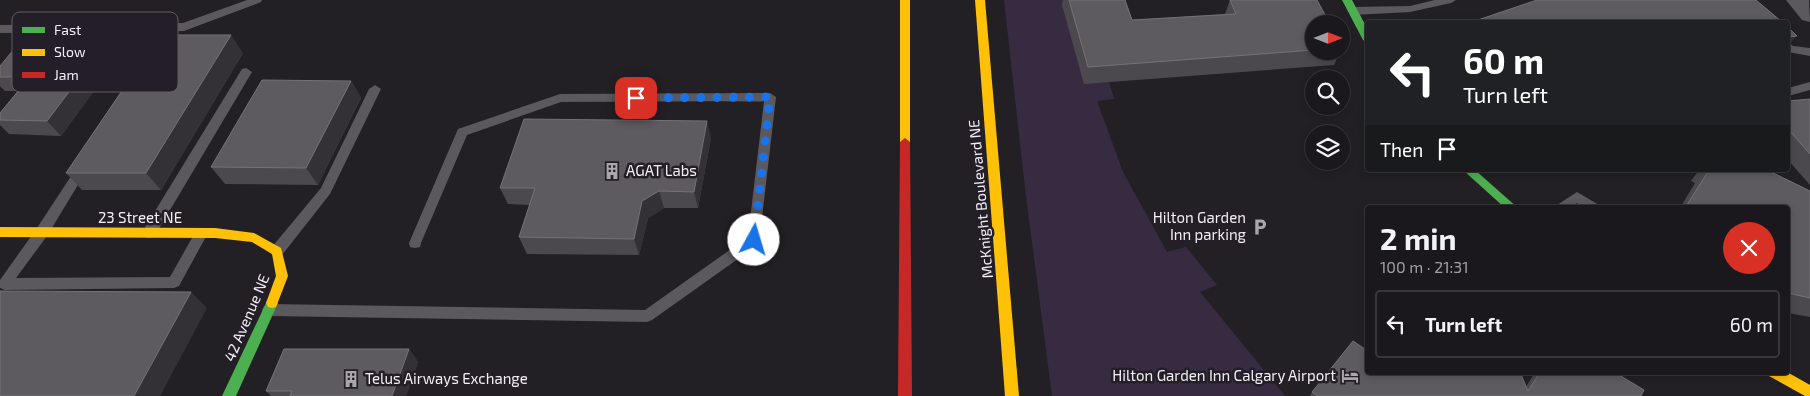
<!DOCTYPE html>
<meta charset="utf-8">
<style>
:root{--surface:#1a181c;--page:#272529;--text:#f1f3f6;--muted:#9fa0a3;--line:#38373b}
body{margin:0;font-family:"Exo 2",sans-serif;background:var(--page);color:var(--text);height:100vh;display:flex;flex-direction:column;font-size:19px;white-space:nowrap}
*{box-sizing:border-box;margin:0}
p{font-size:16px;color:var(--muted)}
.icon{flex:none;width:28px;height:28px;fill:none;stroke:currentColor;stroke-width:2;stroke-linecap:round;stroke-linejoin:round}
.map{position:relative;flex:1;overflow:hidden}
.side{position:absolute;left:1365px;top:205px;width:425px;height:170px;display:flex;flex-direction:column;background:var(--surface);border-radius:5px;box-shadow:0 2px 8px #0003,0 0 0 1px var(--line)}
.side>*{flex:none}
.top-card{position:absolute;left:1365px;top:20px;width:425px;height:152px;border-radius:5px;box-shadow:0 2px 8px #0003,0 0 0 1px var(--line);background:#202124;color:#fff;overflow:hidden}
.needle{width:32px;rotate:90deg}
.controls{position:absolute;left:1305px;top:15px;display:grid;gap:10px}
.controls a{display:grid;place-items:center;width:45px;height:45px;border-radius:50%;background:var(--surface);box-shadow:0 2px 8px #0003,0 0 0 1px var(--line);font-size:25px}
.pin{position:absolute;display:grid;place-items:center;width:42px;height:42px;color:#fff;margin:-21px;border-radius:10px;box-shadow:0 2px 8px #0006}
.me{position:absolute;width:55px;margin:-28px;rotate:6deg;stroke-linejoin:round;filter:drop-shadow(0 0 4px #0008)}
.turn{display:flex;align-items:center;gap:18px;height:105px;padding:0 15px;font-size:22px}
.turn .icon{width:65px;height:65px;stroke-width:2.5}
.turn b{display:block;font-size:35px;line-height:42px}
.then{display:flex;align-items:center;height:48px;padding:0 15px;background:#0003;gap:10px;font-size:19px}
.round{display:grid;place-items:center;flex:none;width:52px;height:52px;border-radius:26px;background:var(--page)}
.overview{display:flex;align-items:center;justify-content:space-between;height:85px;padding:0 15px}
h1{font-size:30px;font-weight:700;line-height:38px}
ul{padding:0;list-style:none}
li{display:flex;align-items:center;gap:15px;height:68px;margin:0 10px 8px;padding:0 5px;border:2px solid var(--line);border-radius:5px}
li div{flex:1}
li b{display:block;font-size:19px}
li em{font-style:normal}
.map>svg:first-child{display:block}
.green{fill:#372b42}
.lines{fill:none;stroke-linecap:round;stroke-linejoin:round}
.lane{fill:#5b595e;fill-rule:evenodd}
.street{fill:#5b595e;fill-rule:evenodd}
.fast{fill:#4caf50;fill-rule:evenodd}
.slow{fill:#ffc107;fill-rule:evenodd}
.jam{fill:#c62828;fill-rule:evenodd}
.wall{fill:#4c494e}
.shaded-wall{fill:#343136}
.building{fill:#5e5b60;stroke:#757277}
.route{stroke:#1a73e8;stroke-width:9;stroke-dasharray:0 16.2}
.labels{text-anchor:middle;stroke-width:5;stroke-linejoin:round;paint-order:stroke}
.poi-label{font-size:15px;fill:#f1eef4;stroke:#231e27;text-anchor:start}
.street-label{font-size:15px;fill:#f1eef4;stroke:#231e27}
.key{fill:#231e27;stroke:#615c64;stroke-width:1}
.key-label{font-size:14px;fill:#f1eef4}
</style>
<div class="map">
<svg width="1810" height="396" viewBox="0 0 1810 396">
<rect width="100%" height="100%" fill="#232025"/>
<path class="green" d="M1004,0H1103L1109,82L1114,99L1097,101L1123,172L1167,252L1186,247L1217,285L1200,292L1285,396H1052L1025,188Z"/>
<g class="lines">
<g class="lane">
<path d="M247,0H262L261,2L184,31L0,33V25L183,23Z"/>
<path d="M1435,0H1456L1451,3L1410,12L1353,15L1348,11L1353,7L1410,6Z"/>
<path d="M1788,42L1793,46L1810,48V56L1788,52Z"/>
<path d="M246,68L252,72L154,237L149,238L144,237L143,233L144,229L242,69Z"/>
<path d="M1810,82V90L1788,96V88Z"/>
<path d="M375,85L381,89L330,194L282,255L277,256L272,255L270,251L272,247L321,188L369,89Z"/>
<path d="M770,93L776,97L759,244L652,320L647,322L269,316L264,314L262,310L264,306L269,304L645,310L748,237L764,101L561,102L467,135L421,243L420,247L415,248L410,247L409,243L458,129L560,94Z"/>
<path d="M83,162L87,164L89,167L87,170L47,236L16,278L170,277L197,229L202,228L207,229L208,233L179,286L174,288L5,290L0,288V280L37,228L79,164Z"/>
<path d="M1577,192L1599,205L1601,208H1584L1577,203L1571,208H1555L1557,205Z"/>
</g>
<path class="street" d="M1786,0H1809L1810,22L1802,20Z"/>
<g class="fast">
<path d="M1342,0H1352L1368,30V43L1363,40Z"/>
<path d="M1463,170H1475L1518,208H1505Z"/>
<path d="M272,298L276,299L278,303L236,396H222L268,299Z"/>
</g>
<g class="slow">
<path d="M900,0H910V142L905,146L900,142Z"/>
<path d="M975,0H985L1019,396H1005Z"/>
<path d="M0,227L215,228L254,233L281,248L288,276L276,307L272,308L268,307L266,303L276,276L272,254L252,242L215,238L0,237Z"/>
<path d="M1768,372H1787L1810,385V396H1805L1769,376Z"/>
</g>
<path class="jam" d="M905,138L910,142L912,396H898L900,142Z"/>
</g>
<g class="wall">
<path d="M1063,0H1125L1132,20L1225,14L1230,0H1317L1314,24V51H1340L1334,65L1084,84L1062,5Z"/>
<path d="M243,53L161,190H82L66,173Z"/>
<path d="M118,58L61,136L9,134L0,125V113L18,91H5L0,86V66Z"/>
<path d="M351,81L361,98L318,185L225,184L211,167Z"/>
<path d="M1810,99V185L1788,160V101Z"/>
<path d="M711,138L698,208H664L648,218L639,255L527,254L519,237L530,205L508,204L500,188Z"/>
<path d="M1699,170H1767L1810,191V317L1788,313V208H1680L1695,183L1691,181Z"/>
<path d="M409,349L418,362L406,396H271L266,391Z"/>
<path d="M1368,372L1526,387L1535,372H1614L1641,396H1310L1312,392Z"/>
</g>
<g class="shaded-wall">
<path d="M231,35L243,53L161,190L146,173Z"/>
<path d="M1797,36L1788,46V37Z"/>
<path d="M106,43L118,58L61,136L47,121Z"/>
<path d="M351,81L361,98L318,185L306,168Z"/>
<path d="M707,121L711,138L698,208L694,192Z"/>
<path d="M659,191L664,208L648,218L639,255L634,239L642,201Z"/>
<path d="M191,292L207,308L160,396H134Z"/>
<path d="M409,349L418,362L406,396H392Z"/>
</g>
<g class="building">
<path d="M1069,0H1125L1132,20L1236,14L1230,0H1317L1330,24H1314V50L1088,67Z"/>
<path d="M1537,0H1756L1782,22H1472Z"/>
<path d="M1788,27L1797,36L1788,37Z"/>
<path d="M160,35H231L146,173H66Z"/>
<path d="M20,42L106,43L47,121L0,120V113L30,77H0V66Z"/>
<path d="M262,80L351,81L306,168L211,167Z"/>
<path d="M1810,99V154L1788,129V101Z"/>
<path d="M524,119L707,121L694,192L659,191L642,201L634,239L519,237L535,188H500Z"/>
<path d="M1709,170H1767L1810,191V298L1788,293V208H1685Z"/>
<path d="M0,291L191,292L134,396H0Z"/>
<path d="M1353,341L1368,351V372H1520L1528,391L1540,372H1614L1644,390L1641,396H1318L1312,392Z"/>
<path d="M284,349H409L392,396H290L292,391H266Z"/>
</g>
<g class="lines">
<path class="route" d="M636,98L770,97L754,240"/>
</g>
<defs>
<g id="building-bare" transform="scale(1.35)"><path d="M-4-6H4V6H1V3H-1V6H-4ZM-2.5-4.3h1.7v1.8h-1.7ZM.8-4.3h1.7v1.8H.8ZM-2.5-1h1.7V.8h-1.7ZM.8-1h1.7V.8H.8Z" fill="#a9a6ac" stroke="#231e27" stroke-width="2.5" paint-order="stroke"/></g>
<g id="parking-bare" transform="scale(1.35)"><path d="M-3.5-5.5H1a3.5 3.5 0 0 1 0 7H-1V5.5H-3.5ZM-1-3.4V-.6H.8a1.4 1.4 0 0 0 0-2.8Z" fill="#a9a6ac" stroke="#231e27" stroke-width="2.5" paint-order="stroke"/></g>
<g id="hotel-bare" transform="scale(1.35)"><path d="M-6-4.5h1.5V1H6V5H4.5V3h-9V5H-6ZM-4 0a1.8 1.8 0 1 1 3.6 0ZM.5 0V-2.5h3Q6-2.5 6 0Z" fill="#a9a6ac" stroke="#231e27" stroke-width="2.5" paint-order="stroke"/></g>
</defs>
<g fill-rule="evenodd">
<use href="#building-bare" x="612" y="171"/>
<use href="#parking-bare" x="1260" y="227"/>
<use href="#hotel-bare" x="1350" y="376"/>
<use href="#building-bare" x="351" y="379"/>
</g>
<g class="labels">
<g class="poi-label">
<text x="626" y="176">AGAT Labs</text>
<text x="1246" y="223" text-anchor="end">Hilton Garden<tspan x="1246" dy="17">Inn parking</tspan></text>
<text x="1336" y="381" text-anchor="end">Hilton Garden Inn Calgary Airport</text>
<text x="365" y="384">Telus Airways Exchange</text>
</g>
<g class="street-label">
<text transform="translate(981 199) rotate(-95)" y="5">McKnight Boulevard NE</text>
<text x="140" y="223">23 Street NE</text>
<text transform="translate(247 318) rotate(-67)" y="5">42 Avenue NE</text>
</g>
</g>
<rect x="12" y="12" width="166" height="80" rx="8" class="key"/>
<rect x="22" y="27" width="23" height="6" fill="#4caf50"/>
<rect x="22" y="49" width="23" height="7" fill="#ffc107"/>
<rect x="22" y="72" width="23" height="6" fill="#c62828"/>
<g class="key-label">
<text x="54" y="35">Fast</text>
<text x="54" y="57">Slow</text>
<text x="54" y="80">Jam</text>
</g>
</svg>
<div class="controls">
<a><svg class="needle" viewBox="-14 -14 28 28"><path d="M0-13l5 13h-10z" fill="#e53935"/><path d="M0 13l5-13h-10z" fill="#9fa0a3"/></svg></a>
<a><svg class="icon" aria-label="search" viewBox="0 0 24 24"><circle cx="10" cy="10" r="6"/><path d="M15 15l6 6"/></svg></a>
<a><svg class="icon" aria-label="layers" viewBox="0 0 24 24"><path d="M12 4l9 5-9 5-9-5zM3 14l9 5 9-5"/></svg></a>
</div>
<div class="pin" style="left:636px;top:98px;background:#d93025"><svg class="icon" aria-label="arrive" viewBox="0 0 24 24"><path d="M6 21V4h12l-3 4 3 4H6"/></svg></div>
<svg class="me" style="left:754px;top:240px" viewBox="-20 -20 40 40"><circle r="19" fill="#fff"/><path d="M0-13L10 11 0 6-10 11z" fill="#1a73e8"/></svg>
<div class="top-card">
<div class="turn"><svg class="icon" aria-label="left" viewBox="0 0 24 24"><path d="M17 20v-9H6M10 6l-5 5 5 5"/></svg><div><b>60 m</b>Turn left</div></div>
<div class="then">Then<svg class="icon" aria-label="arrive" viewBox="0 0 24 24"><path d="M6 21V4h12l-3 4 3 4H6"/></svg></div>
</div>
<section class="side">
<div class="overview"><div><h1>2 min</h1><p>100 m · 21:31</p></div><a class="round" style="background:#d93025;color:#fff"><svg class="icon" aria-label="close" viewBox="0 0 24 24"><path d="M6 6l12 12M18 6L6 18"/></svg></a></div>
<ul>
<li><svg class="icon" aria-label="left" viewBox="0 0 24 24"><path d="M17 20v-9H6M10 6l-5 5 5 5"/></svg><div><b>Turn left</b></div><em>60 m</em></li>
</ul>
</section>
</div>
